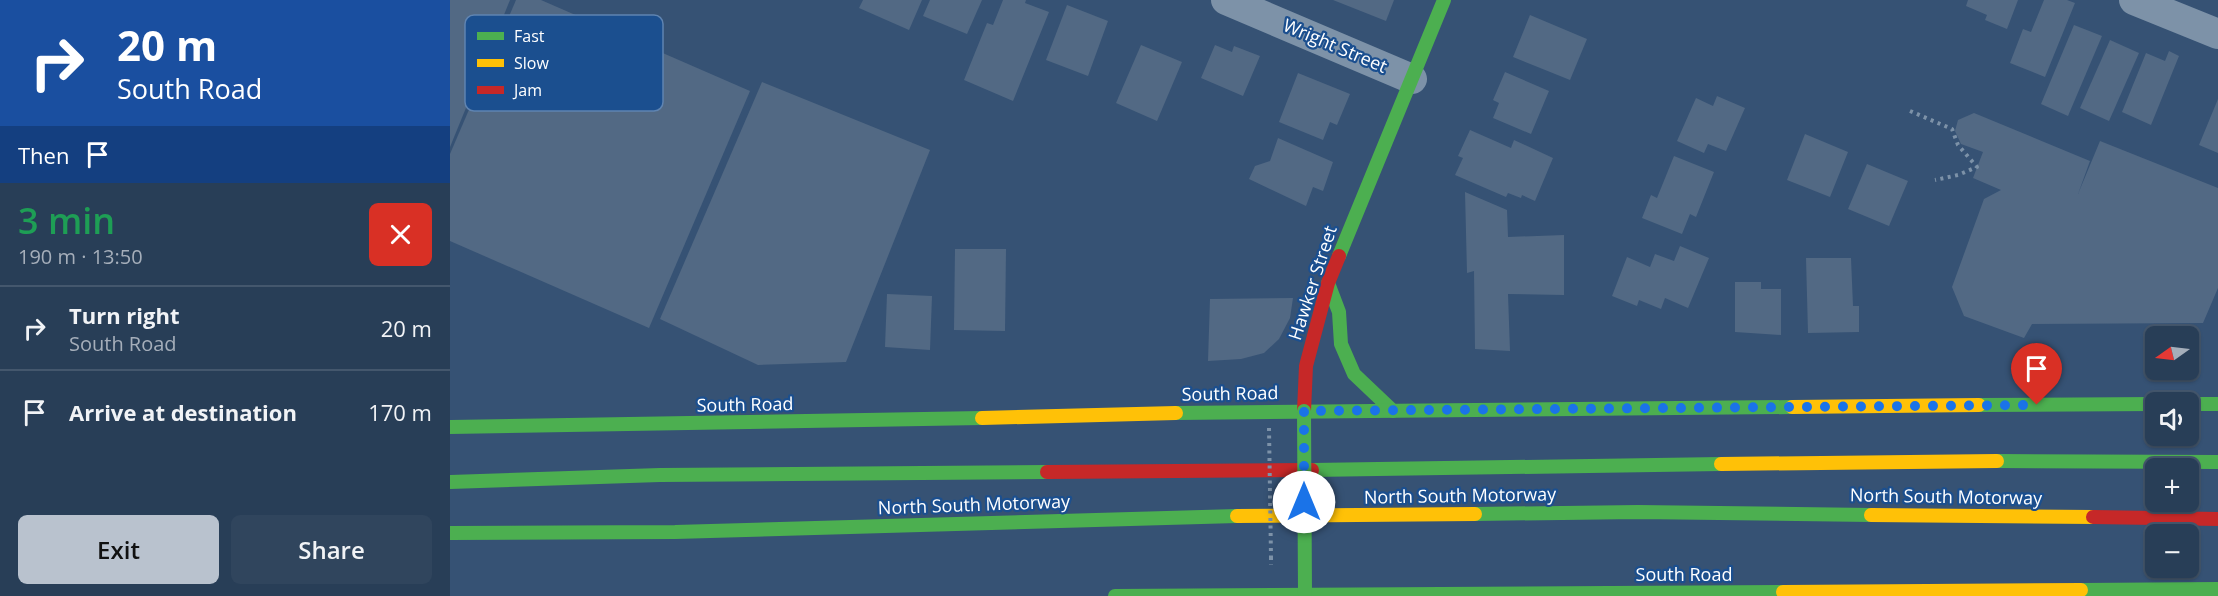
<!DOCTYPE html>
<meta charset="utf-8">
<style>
:root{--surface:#283e57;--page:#30455d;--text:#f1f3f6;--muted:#a5aeba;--line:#44576d;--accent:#b9c2ce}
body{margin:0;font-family:"Open Sans",sans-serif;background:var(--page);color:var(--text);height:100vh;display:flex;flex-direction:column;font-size:22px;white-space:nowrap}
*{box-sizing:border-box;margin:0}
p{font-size:20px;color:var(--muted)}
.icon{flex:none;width:33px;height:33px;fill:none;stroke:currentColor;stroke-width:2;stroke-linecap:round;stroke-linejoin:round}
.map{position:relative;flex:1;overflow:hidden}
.sheet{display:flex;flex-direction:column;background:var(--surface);width:450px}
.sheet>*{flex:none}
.guide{background:#1a4fa0;color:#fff;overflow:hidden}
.needle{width:39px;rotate:256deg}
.fabs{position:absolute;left:1695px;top:326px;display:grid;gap:12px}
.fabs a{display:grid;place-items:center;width:54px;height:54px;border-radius:9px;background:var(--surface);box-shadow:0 2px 4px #0004,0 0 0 2px var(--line);font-size:30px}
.pin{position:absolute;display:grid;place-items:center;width:51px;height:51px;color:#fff;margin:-62px -26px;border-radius:50% 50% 50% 0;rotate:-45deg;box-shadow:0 0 6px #0007}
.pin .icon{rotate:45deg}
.me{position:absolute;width:66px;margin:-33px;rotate:0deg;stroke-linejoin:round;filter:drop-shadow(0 0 4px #0008)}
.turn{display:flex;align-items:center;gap:21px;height:126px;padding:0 18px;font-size:27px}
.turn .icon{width:78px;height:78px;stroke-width:2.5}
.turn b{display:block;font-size:42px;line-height:51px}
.then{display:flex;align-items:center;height:57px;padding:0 18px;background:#0003;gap:12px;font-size:22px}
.round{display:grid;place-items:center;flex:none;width:63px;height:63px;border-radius:9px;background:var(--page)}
.summary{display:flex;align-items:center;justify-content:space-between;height:102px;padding:0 18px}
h1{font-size:36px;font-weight:600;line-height:45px;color:#1e9e55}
.action{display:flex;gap:12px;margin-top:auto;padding:12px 18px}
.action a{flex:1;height:69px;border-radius:9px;background:var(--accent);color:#111;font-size:24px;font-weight:600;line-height:69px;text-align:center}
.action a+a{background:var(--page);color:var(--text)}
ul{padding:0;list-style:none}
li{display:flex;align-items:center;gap:18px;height:84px;padding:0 18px;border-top:2px solid var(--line)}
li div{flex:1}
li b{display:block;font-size:22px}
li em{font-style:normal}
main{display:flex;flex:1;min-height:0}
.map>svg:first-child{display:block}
.building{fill:#526984}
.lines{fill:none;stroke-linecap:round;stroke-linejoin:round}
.path{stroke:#7d92a8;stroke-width:4;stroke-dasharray:3 4.5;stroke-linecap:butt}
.street{stroke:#7d92a8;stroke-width:30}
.fast{stroke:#4caf50;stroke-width:14}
.slow{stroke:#ffc107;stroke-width:14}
.jam{stroke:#c62828;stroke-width:14}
.path-bridge{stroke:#7d92a8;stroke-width:4;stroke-dasharray:3 4.5;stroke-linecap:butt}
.fast-bridge{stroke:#4caf50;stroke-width:14}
.route{stroke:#1a73e8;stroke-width:10;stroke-dasharray:0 18}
.labels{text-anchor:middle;stroke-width:4.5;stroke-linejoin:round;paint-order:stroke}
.street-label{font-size:18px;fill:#fff;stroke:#1b4f8f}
.key{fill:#1b4f8f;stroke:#5f84b1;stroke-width:1.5}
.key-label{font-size:16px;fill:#fff}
</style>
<main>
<section class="sheet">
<div class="guide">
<div class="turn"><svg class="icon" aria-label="right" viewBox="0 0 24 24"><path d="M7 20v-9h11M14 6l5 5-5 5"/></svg><div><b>20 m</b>South Road</div></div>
<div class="then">Then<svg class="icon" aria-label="arrive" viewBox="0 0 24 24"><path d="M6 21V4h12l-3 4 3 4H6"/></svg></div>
</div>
<div class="summary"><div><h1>3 min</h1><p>190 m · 13:50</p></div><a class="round" style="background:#d93025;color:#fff"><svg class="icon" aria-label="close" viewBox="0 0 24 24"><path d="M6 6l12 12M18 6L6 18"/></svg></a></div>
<ul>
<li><svg class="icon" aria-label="right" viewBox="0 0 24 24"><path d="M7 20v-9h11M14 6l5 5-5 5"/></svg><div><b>Turn right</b><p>South Road</p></div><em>20 m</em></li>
<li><svg class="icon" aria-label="arrive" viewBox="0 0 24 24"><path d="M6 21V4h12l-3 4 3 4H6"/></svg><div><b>Arrive at destination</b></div><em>170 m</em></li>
</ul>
<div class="action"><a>Exit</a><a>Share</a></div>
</section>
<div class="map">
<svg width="1768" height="596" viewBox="0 0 1768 596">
<rect width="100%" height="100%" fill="#365274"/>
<g class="building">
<path d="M0,0H60L0,147Z"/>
<path d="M66,0H91L300,91L199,328L0,241V154Z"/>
<path d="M413,0H472L459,30L409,8Z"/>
<path d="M480,0H532L517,34L473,16Z"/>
<path d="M553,0H576L575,3L599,12L563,101L514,80L537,23L543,25Z"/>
<path d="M883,0H944L936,21Z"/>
<path d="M1518,0H1568L1557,29L1535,20L1537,15L1516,6Z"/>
<path d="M1594,0H1617L1625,3L1595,77L1560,63L1573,29L1581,32Z"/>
<path d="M617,5L658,21L638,76L596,60Z"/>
<path d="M1080,15L1137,39L1120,80L1063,57Z"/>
<path d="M1624,25L1652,36L1618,116L1591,104Z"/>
<path d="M1660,40L1689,53L1659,121L1630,108Z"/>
<path d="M691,45L732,62L707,121L666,103Z"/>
<path d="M765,45L782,52L784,46L810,56L793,96L751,78Z"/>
<path d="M1719,51L1729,56L1701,125L1672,112L1696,53L1715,61Z"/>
<path d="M1055,72L1099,91L1081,134L1043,118L1049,103L1043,100Z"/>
<path d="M848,73L900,94L887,125L880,122L873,140L829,122Z"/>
<path d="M312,82L480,150L396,362L308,365L210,319Z"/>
<path d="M1267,96L1295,108L1276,151L1258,144L1254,153L1227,141L1246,98L1263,106Z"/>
<path d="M1768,99V153L1749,145Z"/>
<path d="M1524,113L1640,161L1628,194L1650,141L1768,188V288L1753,323L1582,324L1574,338L1514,316L1502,287L1534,199L1551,190L1523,178L1533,152L1511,144L1505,131L1508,120Z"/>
<path d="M1020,130L1061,148L1064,140L1103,158L1085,201L1072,195L1071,198L1058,193L1056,197L1005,175L1013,158L1008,156Z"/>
<path d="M1355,134L1398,152L1380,197L1337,180Z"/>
<path d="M828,138L883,162L873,191L863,187L856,206L799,179L805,166L820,161Z"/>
<path d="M1224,156L1264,172L1246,217L1240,214L1232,234L1192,218L1201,195L1207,198Z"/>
<path d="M1417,164L1458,181L1439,226L1398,209Z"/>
<path d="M1015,192L1057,210L1058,237L1114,235V295L1058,294L1060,351L1025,349L1024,271L1017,273Z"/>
<path d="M1230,246L1259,258L1238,308L1215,298L1211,309L1189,300L1187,306L1162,296L1177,257L1200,267L1205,254L1224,261Z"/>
<path d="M505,249H556L555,331L504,330Z"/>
<path d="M1356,258H1401L1403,306H1409V332L1358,333Z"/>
<path d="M1285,282H1311V289H1331V335L1285,332Z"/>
<path d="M437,294L482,296L480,350L435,347Z"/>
<path d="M843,298L840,318L829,339L814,353L791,359L758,361L760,299Z"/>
</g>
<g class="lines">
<g class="path">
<path d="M1460,111L1502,129L1508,145L1527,167L1508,175L1485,180"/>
<path d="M821,557V565"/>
</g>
<g class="street">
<path d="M776,0L962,79"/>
<path d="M1684,0L1768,34"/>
</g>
<g class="fast">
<path d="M889,256L994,0"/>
<path d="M878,283L889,312L891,344L904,374L943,411"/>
<path d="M1738,404H1768"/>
<path d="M1529,405L1706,404"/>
<path d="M726,413L1342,407"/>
<path d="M0,427L532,418"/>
<path d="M1547,461L1768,462"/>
<path d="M862,470L1271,464"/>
<path d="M0,482L210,475L597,472"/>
<path d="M1025,514L1188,512L1421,515"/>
<path d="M0,533L225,532L787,516"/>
<path d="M1631,590L1768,589"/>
<path d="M665,596L1333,592"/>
</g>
<g class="slow">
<path d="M1342,407L1529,405"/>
<path d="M532,418L726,413"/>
<path d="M1271,464L1547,461"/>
<path d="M1421,515L1643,517"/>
<path d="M787,516L1025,514"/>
<path d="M1333,592L1631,590"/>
</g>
<g class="jam">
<path d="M854,411L856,366L878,283L889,256"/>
<path d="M597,472L862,470"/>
<path d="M1643,517L1768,519"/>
</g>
<path class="path-bridge" d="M819,428L821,557"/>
<path class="fast-bridge" d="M854,411L855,594"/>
</g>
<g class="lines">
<path class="route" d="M854,502V411L1587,405"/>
</g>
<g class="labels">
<g class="street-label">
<text transform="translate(885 46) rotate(23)" y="6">Wright Street</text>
<text transform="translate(863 283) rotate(-72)" y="6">Hawker Street</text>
<text transform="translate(780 394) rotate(-1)" y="6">South Road</text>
<text transform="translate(295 405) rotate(-1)" y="6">South Road</text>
<text transform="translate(1010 496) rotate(-1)" y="6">North South Motorway</text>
<text transform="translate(1496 497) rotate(1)" y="6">North South Motorway</text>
<text transform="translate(524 505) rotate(-2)" y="6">North South Motorway</text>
<text x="1234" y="581">South Road</text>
</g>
</g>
<rect x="15" y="15" width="198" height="96" rx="9" class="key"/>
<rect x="27" y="32" width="27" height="8" fill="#4caf50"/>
<rect x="27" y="59" width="27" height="8" fill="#ffc107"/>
<rect x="27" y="86" width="27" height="8" fill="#c62828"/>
<g class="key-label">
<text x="64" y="42">Fast</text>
<text x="64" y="69">Slow</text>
<text x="64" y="96">Jam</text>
</g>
</svg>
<div class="fabs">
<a><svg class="needle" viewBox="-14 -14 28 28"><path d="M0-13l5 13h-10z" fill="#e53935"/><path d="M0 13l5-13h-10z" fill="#a5aeba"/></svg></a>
<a><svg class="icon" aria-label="sound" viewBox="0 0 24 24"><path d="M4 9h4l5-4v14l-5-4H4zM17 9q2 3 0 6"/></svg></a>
<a>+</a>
<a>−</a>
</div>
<div class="pin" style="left:1587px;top:405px;background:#d93025"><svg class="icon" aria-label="arrive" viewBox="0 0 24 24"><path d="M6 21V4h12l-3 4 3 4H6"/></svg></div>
<svg class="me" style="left:854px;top:502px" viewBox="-20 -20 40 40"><circle r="19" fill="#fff"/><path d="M0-13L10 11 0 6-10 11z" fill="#1a73e8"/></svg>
</div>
</main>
